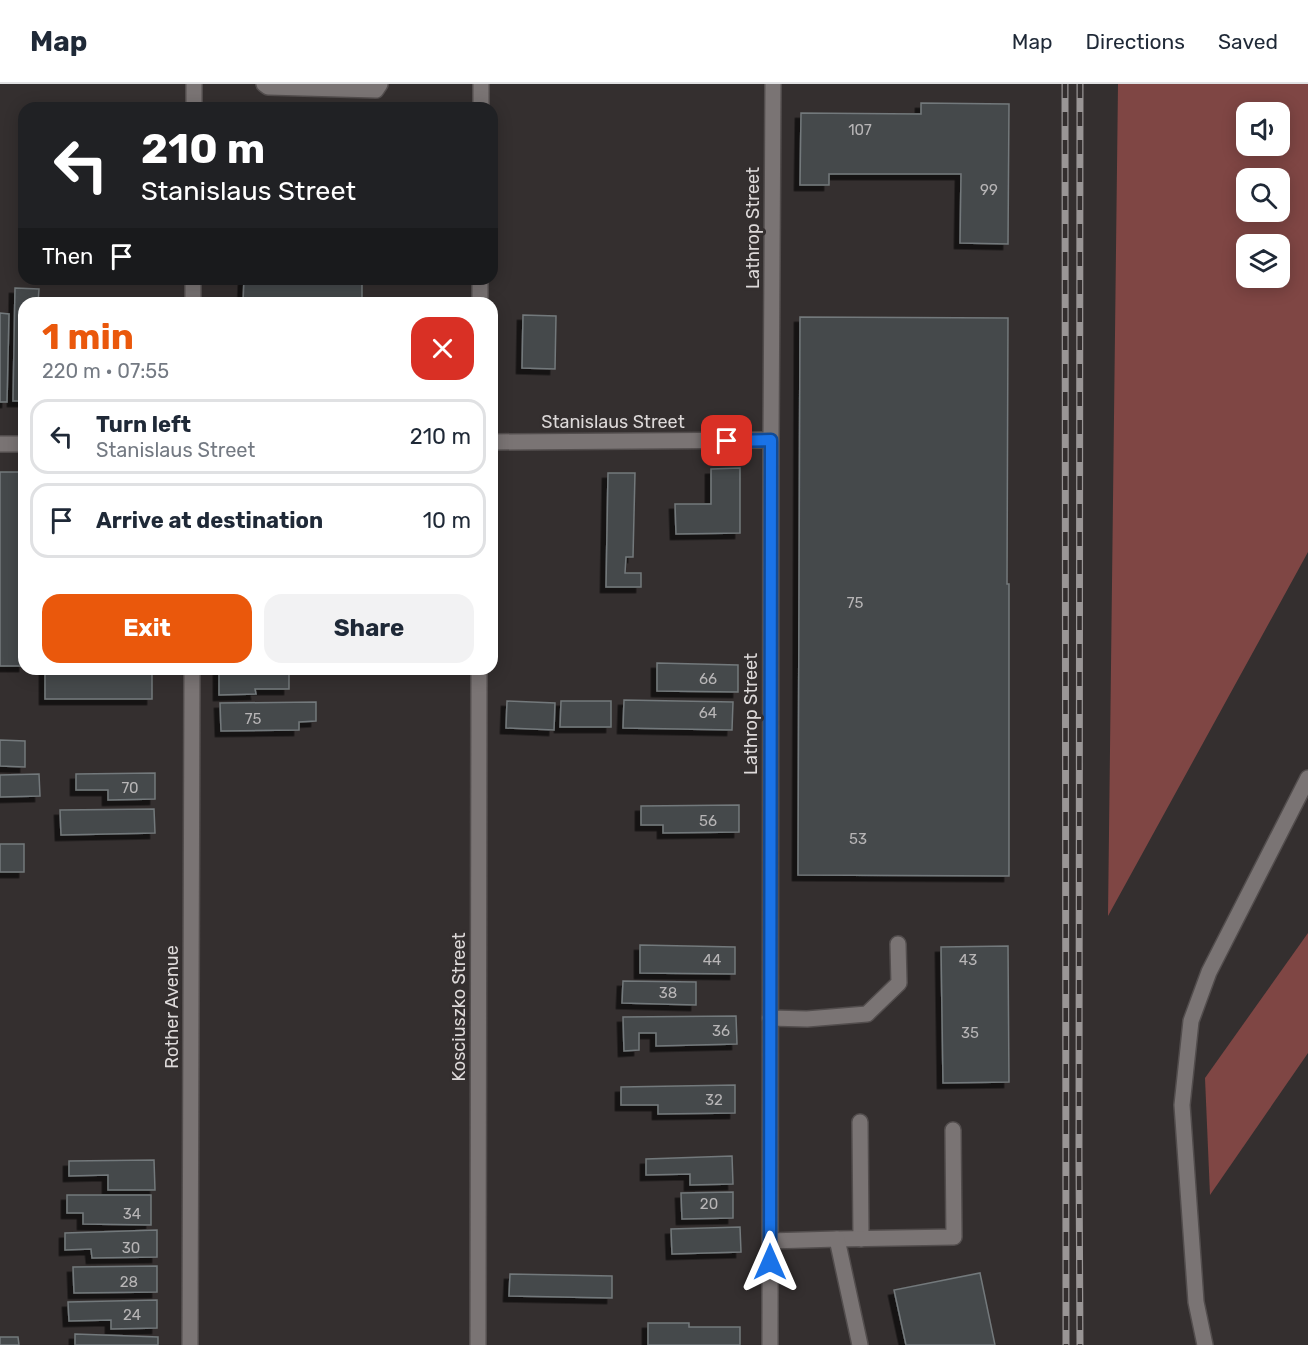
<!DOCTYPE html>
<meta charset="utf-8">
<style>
:root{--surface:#fff;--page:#f2f2f3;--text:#1f2937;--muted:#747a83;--line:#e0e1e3;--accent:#ea580c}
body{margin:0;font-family:Rubik,sans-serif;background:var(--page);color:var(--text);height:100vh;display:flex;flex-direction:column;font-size:22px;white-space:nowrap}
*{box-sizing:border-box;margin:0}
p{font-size:20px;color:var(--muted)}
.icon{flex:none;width:33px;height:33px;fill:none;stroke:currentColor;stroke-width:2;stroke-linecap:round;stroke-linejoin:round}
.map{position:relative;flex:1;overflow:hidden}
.panel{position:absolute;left:18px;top:213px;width:480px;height:378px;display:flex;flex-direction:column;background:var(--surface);border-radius:18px;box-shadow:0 3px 15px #0003}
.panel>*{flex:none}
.hud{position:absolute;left:18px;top:18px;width:480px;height:183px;border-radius:18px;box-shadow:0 3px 15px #0003;background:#202124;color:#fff;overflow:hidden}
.tools{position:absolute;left:1236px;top:18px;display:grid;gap:12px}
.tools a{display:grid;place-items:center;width:54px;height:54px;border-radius:12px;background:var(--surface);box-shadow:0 3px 15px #0003;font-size:30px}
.pin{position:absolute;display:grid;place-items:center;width:51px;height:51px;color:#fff;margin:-26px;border-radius:12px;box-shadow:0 3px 9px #0006}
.me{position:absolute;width:66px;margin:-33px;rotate:0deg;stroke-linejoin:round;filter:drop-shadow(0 0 4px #0008)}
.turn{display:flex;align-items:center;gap:21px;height:126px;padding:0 24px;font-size:27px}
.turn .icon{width:78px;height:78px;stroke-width:2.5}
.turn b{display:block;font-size:42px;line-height:51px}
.then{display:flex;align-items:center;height:57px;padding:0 24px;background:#0003;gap:12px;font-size:22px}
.round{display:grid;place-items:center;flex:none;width:63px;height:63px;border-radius:18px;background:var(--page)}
.summary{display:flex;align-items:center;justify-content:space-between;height:102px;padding:0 24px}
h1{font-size:36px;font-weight:700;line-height:45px;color:var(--accent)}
.primary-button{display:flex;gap:12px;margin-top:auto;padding:12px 24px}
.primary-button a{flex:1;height:69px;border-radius:18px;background:var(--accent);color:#fff;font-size:24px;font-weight:700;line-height:69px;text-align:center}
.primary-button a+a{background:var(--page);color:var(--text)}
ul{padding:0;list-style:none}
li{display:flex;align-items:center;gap:18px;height:75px;margin:0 12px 9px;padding:0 12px;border:3px solid var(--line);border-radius:18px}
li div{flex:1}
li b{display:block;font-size:22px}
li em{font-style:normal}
header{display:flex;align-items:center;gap:36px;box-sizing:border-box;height:84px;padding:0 30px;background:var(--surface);border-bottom:2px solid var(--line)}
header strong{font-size:28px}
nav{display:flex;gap:33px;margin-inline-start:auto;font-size:21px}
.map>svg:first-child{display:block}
.green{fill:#7f4644;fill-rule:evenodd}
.building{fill:#45494c;stroke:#73797b;stroke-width:1.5;filter:url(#shadow)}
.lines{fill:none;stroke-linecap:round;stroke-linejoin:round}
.minor-casing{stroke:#524d4d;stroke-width:18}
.minor{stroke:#7a7474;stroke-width:15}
.rail-casing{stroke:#999595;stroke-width:7}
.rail{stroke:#342f2f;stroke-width:4.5;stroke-dasharray:14;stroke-linecap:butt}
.route-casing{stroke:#114b97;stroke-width:15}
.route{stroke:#1a73e8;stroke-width:10}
.labels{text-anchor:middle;stroke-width:6;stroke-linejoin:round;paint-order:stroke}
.number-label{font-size:15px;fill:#b7b5b6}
.street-label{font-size:18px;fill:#ddd9d9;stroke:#342f2f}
</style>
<header>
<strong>Map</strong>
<nav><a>Map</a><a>Directions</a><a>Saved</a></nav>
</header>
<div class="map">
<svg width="1308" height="1261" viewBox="0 0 1308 1261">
<defs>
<filter id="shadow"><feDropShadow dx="-5.5" dy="5.5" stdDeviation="0" flood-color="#0009"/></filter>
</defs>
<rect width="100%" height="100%" fill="#342f2f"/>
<g class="green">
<path d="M1118,0H1308V468L1108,832ZM1246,28H1280V62H1246ZM1246,94H1280V128H1246ZM1246,160H1280V194H1246Z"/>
<path d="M1308,849V969L1210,1111L1205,994Z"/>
</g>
<g class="building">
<path d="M921,19L1009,20L1008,160L960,159L961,90H829V101H800L801,29L921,30Z"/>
<path d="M244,195H362V219H243Z"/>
<path d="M15,204L39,205L38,219H24V317H13Z"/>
<path d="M0,229L9,230L7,318H0Z"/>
<path d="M523,231L556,232L555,285L522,284Z"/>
<path d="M800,233L1008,234L1007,500H1009V792L798,791Z"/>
<path d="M740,384V449L676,450L675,420H711V385Z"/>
<rect x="0" y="388" width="24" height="194"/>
<path d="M608,389H635L633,473H626L625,489H641V503H606Z"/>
<path d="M657,579L738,581V608L657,607Z"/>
<rect x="45" y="585" width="107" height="30"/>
<path d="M219,585H289V605H255L256,610L219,611Z"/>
<path d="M624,616L733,618L732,646L623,644Z"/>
<path d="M507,617L555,619L554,646L506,644Z"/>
<path d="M561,617H611V643H560Z"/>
<path d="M316,618V637L299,638V646L221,647L220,619Z"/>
<path d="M0,656L25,657V683L0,682Z"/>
<path d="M155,689V715L108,716V706H76V690Z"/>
<path d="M39,690L40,712L0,713V691Z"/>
<path d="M739,721V748L663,749V741H641V722Z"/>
<path d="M154,725L155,749L61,751L60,726Z"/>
<rect x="0" y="760" width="24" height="28"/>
<path d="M640,861L735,863V890L640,889Z"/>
<path d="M1008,862L1009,998L943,999L941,863Z"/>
<path d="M623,897L696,898V921L622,919Z"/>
<path d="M736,932L737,960L656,962V949H639V966L624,967L623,933Z"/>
<path d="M735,1001V1029L658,1030V1021H621V1003Z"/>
<path d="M732,1072L733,1100L690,1101V1090L646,1091V1075Z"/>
<path d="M154,1076L155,1106H108V1091L69,1092V1077Z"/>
<path d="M733,1108V1134L682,1135L681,1109Z"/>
<path d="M67,1111H151V1141L83,1140V1129H67Z"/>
<path d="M740,1143L741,1168L672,1170L671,1145Z"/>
<path d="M157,1146V1173L92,1174L91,1165L65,1166V1149Z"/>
<path d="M157,1182V1208L74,1209L73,1183Z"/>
<path d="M980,1189L995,1261H906L894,1206Z"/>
<path d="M510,1190L612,1192V1214L509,1212Z"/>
<path d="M157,1216V1244L111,1245V1236L69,1237L68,1218Z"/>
<path d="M648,1239H689V1243H740V1261H648Z"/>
<path d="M75,1250L158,1253V1261H75Z"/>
<path d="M0,1253H18L19,1261H0Z"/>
</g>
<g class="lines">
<g class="minor-casing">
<g id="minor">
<path d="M264,0L268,3L376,6L380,0"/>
<path d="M194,24V0"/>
<path d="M481,24V0"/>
<path d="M193,219V195"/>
<path d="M480,219V195"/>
<path d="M492,358L771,356"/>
<path d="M0,360H24"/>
<path d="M770,934L807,935L867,930L899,899L898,860"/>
<path d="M860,1038L861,1155"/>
<path d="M837,1155L954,1153L953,1046"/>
<path d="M770,1157L837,1155L860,1261"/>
<path d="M190,1261L192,585"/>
<path d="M478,1261L479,585"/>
<path d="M770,1261L771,356L773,0"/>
<path d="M1205,1261L1196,1218L1182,1021L1191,937L1209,888L1308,694"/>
</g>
</g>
<use href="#minor" class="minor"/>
<g class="rail-casing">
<g id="rail">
<path d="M1065,0L1066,1261"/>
<path d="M1080,0L1079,1074L1080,1261"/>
</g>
</g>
<use href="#rail" class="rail"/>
</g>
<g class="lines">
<g class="route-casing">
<path id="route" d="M727,357L771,356L770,1178"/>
</g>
<use href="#route" class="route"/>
</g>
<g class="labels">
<g class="number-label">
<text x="860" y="51">107</text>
<text x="989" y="111">99</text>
<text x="855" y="524">75</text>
<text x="708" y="600">66</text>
<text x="708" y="634">64</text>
<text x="253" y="640">75</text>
<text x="130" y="709">70</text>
<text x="708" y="742">56</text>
<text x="858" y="760">53</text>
<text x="712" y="881">44</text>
<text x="968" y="881">43</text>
<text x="668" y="914">38</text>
<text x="721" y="952">36</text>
<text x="970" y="954">35</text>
<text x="714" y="1021">32</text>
<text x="709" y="1125">20</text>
<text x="132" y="1135">34</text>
<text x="131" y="1169">30</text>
<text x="129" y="1203">28</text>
<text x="132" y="1236">24</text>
</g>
<g class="street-label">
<text transform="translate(753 144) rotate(-90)" y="6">Lathrop Street</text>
<text x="613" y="344">Stanislaus Street</text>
<text transform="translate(751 630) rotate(-90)" y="6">Lathrop Street</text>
<text transform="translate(172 923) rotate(-90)" y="6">Rother Avenue</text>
<text transform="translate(459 923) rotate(-90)" y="6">Kosciuszko Street</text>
</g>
</g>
</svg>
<div class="tools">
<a><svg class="icon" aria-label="sound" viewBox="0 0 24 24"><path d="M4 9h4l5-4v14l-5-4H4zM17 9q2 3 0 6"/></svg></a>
<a><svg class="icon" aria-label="search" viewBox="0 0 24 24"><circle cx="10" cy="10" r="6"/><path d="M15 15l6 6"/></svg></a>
<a><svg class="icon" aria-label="layers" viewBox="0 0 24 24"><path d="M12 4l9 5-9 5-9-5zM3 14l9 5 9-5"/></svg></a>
</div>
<div class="pin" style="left:727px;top:357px;background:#d93025"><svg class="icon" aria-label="arrive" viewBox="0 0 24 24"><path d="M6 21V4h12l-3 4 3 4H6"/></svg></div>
<svg class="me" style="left:770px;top:1178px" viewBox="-20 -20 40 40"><path d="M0-17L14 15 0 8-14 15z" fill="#1a73e8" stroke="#fff" stroke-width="4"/></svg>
<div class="hud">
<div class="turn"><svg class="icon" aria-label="left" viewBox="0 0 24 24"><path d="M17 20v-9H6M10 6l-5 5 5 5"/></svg><div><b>210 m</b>Stanislaus Street</div></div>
<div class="then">Then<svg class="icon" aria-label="arrive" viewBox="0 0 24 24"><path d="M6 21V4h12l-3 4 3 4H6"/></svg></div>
</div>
<section class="panel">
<div class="summary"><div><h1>1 min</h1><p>220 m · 07:55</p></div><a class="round" style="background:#d93025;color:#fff"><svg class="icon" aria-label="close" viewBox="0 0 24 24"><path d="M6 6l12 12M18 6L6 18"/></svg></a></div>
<ul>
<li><svg class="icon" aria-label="left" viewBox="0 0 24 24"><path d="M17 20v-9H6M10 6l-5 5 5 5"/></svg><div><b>Turn left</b><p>Stanislaus Street</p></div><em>210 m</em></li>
<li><svg class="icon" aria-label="arrive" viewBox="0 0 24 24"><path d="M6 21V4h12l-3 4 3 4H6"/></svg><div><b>Arrive at destination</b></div><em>10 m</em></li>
</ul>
<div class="primary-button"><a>Exit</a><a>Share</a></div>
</section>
</div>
